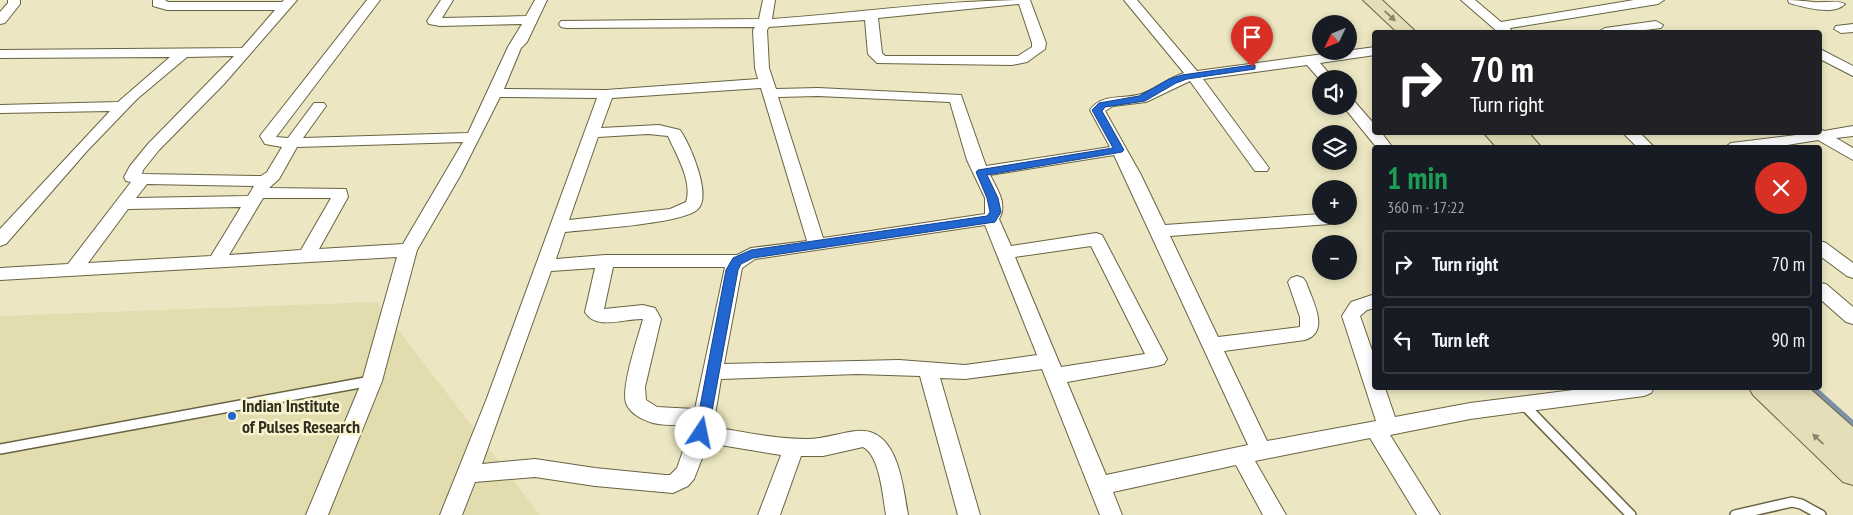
<!DOCTYPE html>
<meta charset="utf-8">
<style>
:root{--surface:#171b24;--page:#242831;--text:#f1f3f6;--muted:#9ea1a6;--line:#363941}
body{margin:0;font-family:"PT Sans Narrow",sans-serif;background:var(--page);color:var(--text);height:100vh;display:flex;flex-direction:column;font-size:19px;white-space:nowrap}
*{box-sizing:border-box;margin:0}
p{font-size:16px;color:var(--muted)}
.icon{flex:none;width:28px;height:28px;fill:none;stroke:currentColor;stroke-width:2;stroke-linecap:round;stroke-linejoin:round}
.map{position:relative;flex:1;overflow:hidden}
.panel{position:absolute;left:1372px;top:145px;width:450px;height:245px;display:flex;flex-direction:column;background:var(--surface);border-radius:5px;box-shadow:0 2px 8px #0003}
.panel>*{flex:none}
.top-card{position:absolute;left:1372px;top:30px;width:450px;height:105px;border-radius:5px;box-shadow:0 2px 8px #0003;background:#202124;color:#fff;overflow:hidden}
.needle{width:32px;rotate:227deg}
.buttons{position:absolute;left:1312px;top:15px;display:grid;gap:10px}
.buttons a{display:grid;place-items:center;width:45px;height:45px;border-radius:50%;background:var(--surface);box-shadow:0 2px 8px #0003;font-size:25px}
.pin{position:absolute;display:grid;place-items:center;width:42px;height:42px;color:#fff;margin:-51px -21px;border-radius:50% 50% 50% 0;rotate:-45deg;box-shadow:0 0 5px #0007}
.pin .icon{rotate:45deg}
.me{position:absolute;width:55px;margin:-28px;rotate:11deg;stroke-linejoin:round;filter:drop-shadow(0 0 4px #0008)}
.turn{display:flex;align-items:center;gap:18px;height:105px;padding:0 15px;font-size:22px}
.turn .icon{width:65px;height:65px;stroke-width:2.5}
.turn b{display:block;font-size:35px;line-height:42px}
.round{display:grid;place-items:center;flex:none;width:52px;height:52px;border-radius:26px;background:var(--page)}
.overview{display:flex;align-items:center;justify-content:space-between;height:85px;padding:0 15px}
h1{font-size:30px;font-weight:800;line-height:38px;color:#1e9e55}
ul{padding:0;list-style:none}
li{display:flex;align-items:center;gap:15px;height:68px;margin:0 10px 8px;padding:0 5px;border:2px solid var(--line);border-radius:5px}
li div{flex:1}
li b{display:block;font-size:19px}
li em{font-style:normal}
.map>svg:first-child{display:block}
.built{fill:#e2dcaf}
.lines{fill:none;stroke-linecap:round;stroke-linejoin:round}
.stream{stroke:#7e8fa9;stroke-width:6}
.lane-casing{stroke:#686342;stroke-width:12}
.street-casing{stroke:#686342;stroke-width:2}
.secondary-casing{stroke:#686342;stroke-width:2}
.lane{stroke:#fff;stroke-width:9}
.street{fill:#fff;fill-rule:evenodd}
.secondary{fill:#e4dfb9;fill-rule:evenodd}
.oneway{fill:#8a876d}
.route{fill:#2266d2;stroke:#164288}
.poi-dot{fill:#2266d2;stroke:#f9f4cf;stroke-width:2}
.labels{text-anchor:middle;stroke-width:5;stroke-linejoin:round;paint-order:stroke}
.poi-label{font-size:18px;font-weight:bold;fill:#312f21;stroke:#f9f4cf;text-anchor:start}
</style>
<div class="map">
<svg width="1853" height="515" viewBox="0 0 1853 515">
<rect width="100%" height="100%" fill="#ece7c2"/>
<path class="built" d="M377,302L540,515H0V316Z"/>
<g class="lines">
<path class="stream" d="M1813,388L1853,424"/>
<g class="lane-casing">
<g id="lane">
<path d="M1523,404L1631,515"/>
<path d="M0,449L371,381"/>
<path d="M1735,515L1792,502L1801,504L1821,515"/>
</g>
</g>
<g class="street-casing">
<g id="street">
<path d="M8,0H20V4L5,23L0,24V12L8,3Z"/>
<path d="M153,0H165L168,2H282L284,0H297L224,84L159,150L143,170L142,174L261,176L267,172L282,147L265,144L260,136L367,0H380L276,137L288,138L314,103H324L326,106L303,138L468,133L508,47L522,24L440,26L429,24L427,21L441,0H453L442,18L526,16L535,0H547L527,42L521,48L504,89L606,90L758,79L755,68L753,30L755,27L566,28L561,27L559,24L561,21L759,19L763,0H775L772,19C858,13 944,0 1030,0L1046,43L1045,49L1027,62L1012,65L877,63L868,54L865,20L769,27L767,30L769,68L776,89L818,88L961,95L986,166L1110,147L1090,110C1101,94 1120,99 1137,95C1154,92 1167,78 1184,73L1124,0H1137L1197,71L1375,47V55L1320,63L1334,79H1321V81L1307,65L1203,79L1269,168L1267,171H1255L1190,81L1146,102L1113,106L1105,111L1141,175L1165,225L1321,214V216H1346L1344,220L1330,224L1170,236L1218,337L1300,327V317L1288,282L1291,278L1297,276L1303,278L1306,282C1312,300 1331,332 1305,340L1224,351L1267,441L1376,421L1342,316L1351,302L1375,294V308L1367,310L1360,316L1375,359V388H1385L1395,417L1470,403L1589,388H1654L1651,393L1644,396L1470,419L1390,435L1440,515H1417L1370,438L1255,461L1286,515H1263L1236,465L1113,492L1122,515H1100L1042,369L965,379L940,378L980,515H958L920,376L857,374L721,379L713,427C744,432 775,439 807,439C824,439 839,433 856,431C898,426 903,486 908,515H886C883,498 880,455 863,447L823,456H801L780,515H758L781,455L708,443L694,479L688,486L673,493L595,486L535,477L475,482L462,515H440L487,398L597,98L500,97L460,176L417,250L382,381L328,515H306L362,381L397,257L0,280V268L68,264L131,182L126,181L124,177L130,166L148,144L234,56L187,57L137,99L87,151L6,244L0,246V229L110,111L0,113V105L118,102L170,57L0,58V50L242,48L275,10H167L153,6ZM1019,4L1032,43V47L1018,56H885L882,53L878,18ZM761,88L807,241L751,248L737,255H605L556,259L565,232C590,229 683,224 698,209C712,195 690,144 680,130L659,125L601,128L612,98ZM818,96L950,102L967,160L985,198V214L823,238L778,97ZM648,134L668,136C676,154 693,182 686,202L670,209L569,220L598,137ZM463,142L403,244L319,249L348,197L346,189L269,188L279,179L297,147ZM1114,155L1248,445L1106,475L1067,382L1157,366L1164,364L1167,359L1102,235L1096,233L1011,246L999,219C1008,204 997,189 990,175ZM147,184L254,186L248,196L136,198ZM263,198H331L301,250L229,255ZM241,207L211,256L88,263L128,209ZM985,225L1037,355L965,365L899,360L724,364L742,268L755,259ZM1091,246L1145,354L1061,367L1015,257ZM613,267H725L695,409L657,407L646,400L645,387L661,319L655,308L643,305L604,309ZM595,268L585,312C596,331 626,318 643,319C638,338 621,386 626,403C630,414 643,420 653,423C665,426 680,425 692,425L677,468L670,475H665L595,468L535,459L482,464L551,271Z"/>
<path d="M1461,0H1475L1501,22L1634,0H1664L1658,4L1510,28L1512,32H1498Z"/>
<path d="M1788,0C1797,0 1804,1 1813,2C1823,3 1838,0 1845,4C1834,16 1803,7 1789,3Z"/>
<path d="M1656,21L1663,25L1661,28L1630,32H1598L1605,28Z"/>
<path d="M1853,24V32L1841,33L1834,29L1836,26Z"/>
<path d="M1820,49L1853,66V76L1820,59Z"/>
<path d="M1349,100L1354,101L1375,125V132H1381L1393,148H1377L1343,106H1349Z"/>
<path d="M1853,126V136L1836,138L1853,148V160L1818,140L1768,148H1724L1731,143L1820,132V129L1824,131Z"/>
<path d="M1622,132H1639L1655,148H1638Z"/>
<path d="M1820,241L1826,243L1853,263V278L1847,276L1820,256Z"/>
<path d="M1820,283L1826,284L1853,307V324L1846,322L1820,299Z"/>
</g>
</g>
<g class="secondary-casing">
<g id="secondary">
<path d="M1363,0H1382L1416,32H1397Z"/>
<path d="M1483,132H1528L1542,148H1497Z"/>
<path d="M1749,388H1809L1853,427V485L1843,482L1753,395Z"/>
</g>
</g>
<use href="#lane" class="lane"/>
<use href="#street" class="street"/>
<use href="#secondary" class="secondary"/>
</g>
<defs><path id="oneway-solid" d="M-6-.8H1V-3.2L6.5 0L1 3.2V.8H-6Z" transform="scale(1.25)"/></defs>
<g class="oneway">
<use href="#oneway-solid" transform="translate(1390 16) rotate(43)"/>
<use href="#oneway-solid" transform="translate(1818 439) rotate(-137)"/>
</g>
<path class="route" d="M1252,65H1255V69L1187,79L1176,83L1145,101L1105,107L1102,111L1124,150L1122,152L987,175L998,198L1001,212L995,222L753,258L741,264L738,270L708,433L706,437L701,438L696,437L695,433L726,270L733,258L751,250L987,216L990,212L987,198L976,172L978,170L1113,148L1092,110L1099,103L1139,96L1169,79L1182,75Z"/>
<circle class="poi-dot" cx="232" cy="416" r="5"/>
<g class="labels">
<g class="poi-label">
<text x="242" y="412">Indian Institute<tspan x="242" dy="21">of Pulses Research</tspan></text>
</g>
</g>
</svg>
<div class="buttons">
<a><svg class="needle" viewBox="-14 -14 28 28"><path d="M0-13l5 13h-10z" fill="#e53935"/><path d="M0 13l5-13h-10z" fill="#9ea1a6"/></svg></a>
<a><svg class="icon" aria-label="sound" viewBox="0 0 24 24"><path d="M4 9h4l5-4v14l-5-4H4zM17 9q2 3 0 6"/></svg></a>
<a><svg class="icon" aria-label="layers" viewBox="0 0 24 24"><path d="M12 4l9 5-9 5-9-5zM3 14l9 5 9-5"/></svg></a>
<a>+</a>
<a>−</a>
</div>
<div class="pin" style="left:1252px;top:67px;background:#d93025"><svg class="icon" aria-label="arrive" viewBox="0 0 24 24"><path d="M6 21V4h12l-3 4 3 4H6"/></svg></div>
<svg class="me" style="left:701px;top:433px" viewBox="-20 -20 40 40"><circle r="19" fill="#fff"/><path d="M0-13L10 11 0 6-10 11z" fill="#2266d2"/></svg>
<div class="top-card">
<div class="turn"><svg class="icon" aria-label="right" viewBox="0 0 24 24"><path d="M7 20v-9h11M14 6l5 5-5 5"/></svg><div><b>70 m</b>Turn right</div></div>
</div>
<section class="panel">
<div class="overview"><div><h1>1 min</h1><p>360 m · 17:22</p></div><a class="round" style="background:#d93025;color:#fff"><svg class="icon" aria-label="close" viewBox="0 0 24 24"><path d="M6 6l12 12M18 6L6 18"/></svg></a></div>
<ul>
<li><svg class="icon" aria-label="right" viewBox="0 0 24 24"><path d="M7 20v-9h11M14 6l5 5-5 5"/></svg><div><b>Turn right</b></div><em>70 m</em></li>
<li><svg class="icon" aria-label="left" viewBox="0 0 24 24"><path d="M17 20v-9H6M10 6l-5 5 5 5"/></svg><div><b>Turn left</b></div><em>90 m</em></li>
</ul>
</section>
</div>
